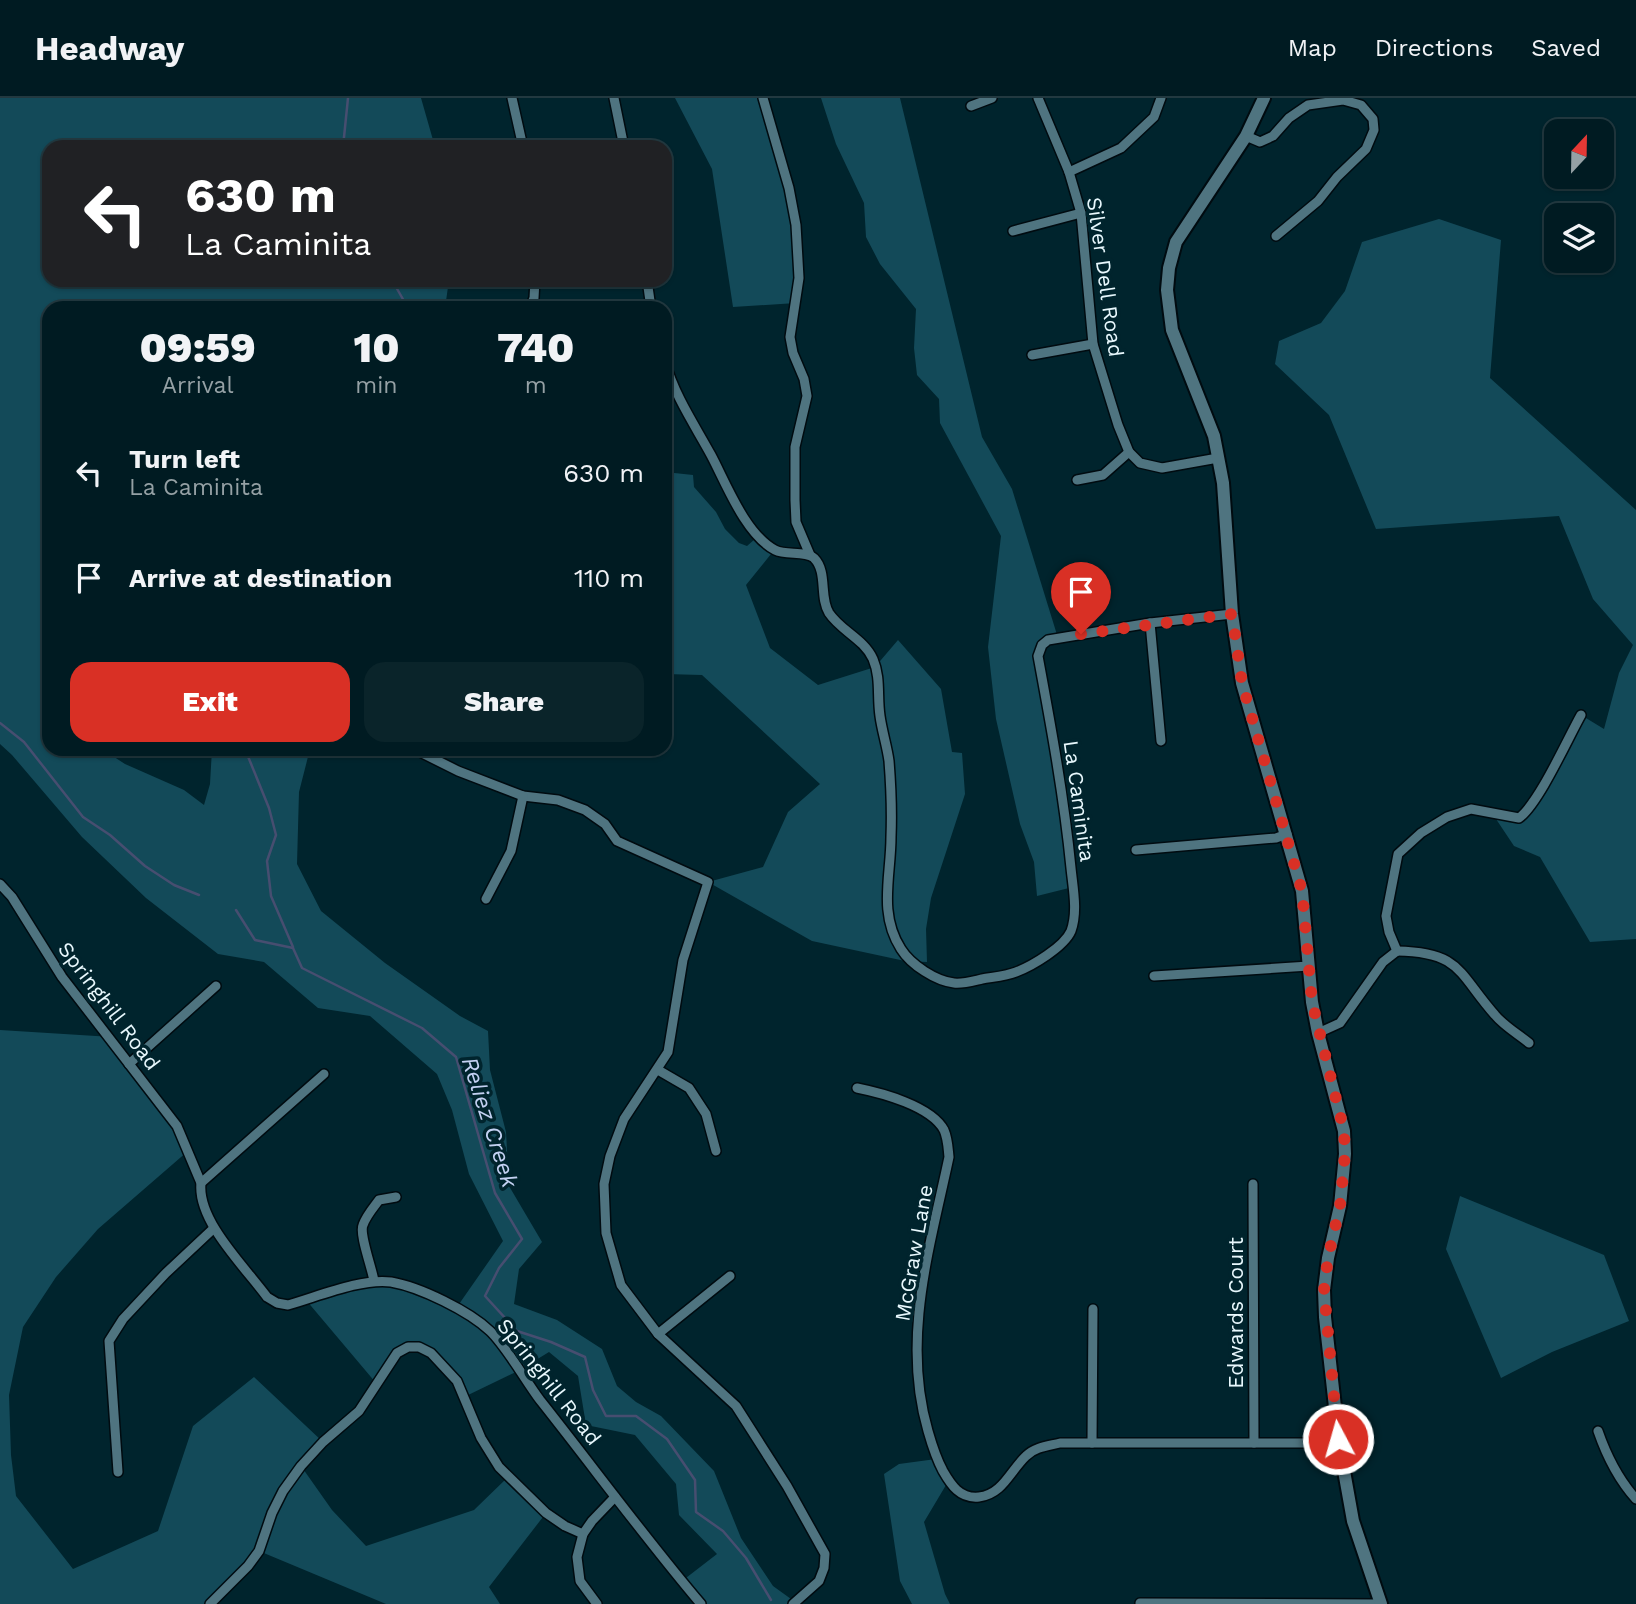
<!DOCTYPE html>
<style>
:root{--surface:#001b22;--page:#0a242a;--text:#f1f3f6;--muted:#95a1a5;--line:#223940;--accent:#d93025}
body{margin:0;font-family:"Work Sans",sans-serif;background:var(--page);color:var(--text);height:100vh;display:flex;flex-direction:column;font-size:26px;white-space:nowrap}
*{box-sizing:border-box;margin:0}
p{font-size:23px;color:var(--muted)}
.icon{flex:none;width:38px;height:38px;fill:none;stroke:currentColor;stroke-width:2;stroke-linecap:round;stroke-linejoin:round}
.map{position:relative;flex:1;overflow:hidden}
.sheet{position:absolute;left:42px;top:203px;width:630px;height:455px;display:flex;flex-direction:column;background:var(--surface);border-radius:21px;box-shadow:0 2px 5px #0004,0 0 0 2px var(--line)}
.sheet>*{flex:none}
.top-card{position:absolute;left:42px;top:42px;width:630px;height:147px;border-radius:21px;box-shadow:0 2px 5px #0004,0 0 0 2px var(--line);background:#202124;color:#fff;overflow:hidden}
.needle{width:46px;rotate:22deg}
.fabs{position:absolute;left:1544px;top:21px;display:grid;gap:14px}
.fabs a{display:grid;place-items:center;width:70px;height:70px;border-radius:14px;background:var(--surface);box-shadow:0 2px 5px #0004,0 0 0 2px var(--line);font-size:35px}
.pin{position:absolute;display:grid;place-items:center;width:60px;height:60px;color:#fff;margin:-72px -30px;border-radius:50% 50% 50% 0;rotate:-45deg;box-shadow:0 0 7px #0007}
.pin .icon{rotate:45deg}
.me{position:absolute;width:77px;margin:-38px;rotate:354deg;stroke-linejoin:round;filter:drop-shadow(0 0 5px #0008)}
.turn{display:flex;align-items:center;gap:24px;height:147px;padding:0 28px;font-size:32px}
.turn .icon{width:91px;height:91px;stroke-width:2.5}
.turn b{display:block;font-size:49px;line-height:60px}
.eta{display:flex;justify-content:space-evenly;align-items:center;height:119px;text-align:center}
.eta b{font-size:42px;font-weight:800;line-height:49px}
.button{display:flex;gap:14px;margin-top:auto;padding:14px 28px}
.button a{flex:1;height:80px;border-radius:21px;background:var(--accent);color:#fff;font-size:28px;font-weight:800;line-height:80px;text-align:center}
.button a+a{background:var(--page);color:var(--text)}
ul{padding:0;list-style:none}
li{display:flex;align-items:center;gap:21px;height:105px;padding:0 28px}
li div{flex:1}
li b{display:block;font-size:26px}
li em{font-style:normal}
header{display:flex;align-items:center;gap:42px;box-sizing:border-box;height:98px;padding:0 35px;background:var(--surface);border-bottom:2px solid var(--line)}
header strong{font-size:33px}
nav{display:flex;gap:38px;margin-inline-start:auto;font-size:24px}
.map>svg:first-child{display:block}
.green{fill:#134a59}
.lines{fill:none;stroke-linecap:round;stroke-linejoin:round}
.stream{stroke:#474e70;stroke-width:2.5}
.street-casing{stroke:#000b10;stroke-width:12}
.secondary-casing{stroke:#000b10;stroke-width:16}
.street{stroke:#4f7480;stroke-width:9}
.secondary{stroke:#4f7480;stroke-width:12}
.route{stroke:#d93025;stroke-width:12;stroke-dasharray:0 21.6}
.labels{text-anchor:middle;stroke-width:7;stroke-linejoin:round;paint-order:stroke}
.street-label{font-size:21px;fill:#e8f8fd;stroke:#00242d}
.water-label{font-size:23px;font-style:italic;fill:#c3d1f2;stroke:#00242d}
</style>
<header>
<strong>Headway</strong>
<nav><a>Map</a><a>Directions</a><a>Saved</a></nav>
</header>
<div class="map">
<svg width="1636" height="1506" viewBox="0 0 1636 1506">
<rect width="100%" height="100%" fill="#00242d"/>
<g class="green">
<path d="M0,0H421L435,49H49V182H449L445,210H49V406L45,411L49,415V651H102L125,666L184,692L204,707L210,686L212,651H310L299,694L297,766L321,813L385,865L460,918L488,933L490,972L506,1034L509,1088L542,1144L519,1171L514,1206L557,1222L602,1251L617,1288L636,1304L661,1318L714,1373L741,1440L773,1488L798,1506H701L682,1483L717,1456L679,1417L676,1386L635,1337L586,1327L578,1278L549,1254L518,1273L464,1299L431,1255L408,1249L376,1285L306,1202L346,1190L393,1184L457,1209L503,1143L469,1076L452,1012L437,976L370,918L318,910L264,864L218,856L146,800L82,739L12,657L0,646Z"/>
<path d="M675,0H763L794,110L796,205L733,209L712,71Z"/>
<path d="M821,0H900L982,339L1012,391L1058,540L1048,542L1038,558L1073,789L1037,798L1034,764L1020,726L996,621L988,549L1001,438L940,325L939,301L917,277L914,250L916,211L880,166L866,139L864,105L836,46Z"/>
<path d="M1439,121L1501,142L1490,280L1636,412V841L1590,844L1540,759L1514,748L1492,715L1523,717L1581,617L1604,631L1619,575L1633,547L1593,501L1559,418L1376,431L1329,317L1275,266L1279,243L1321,225L1345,193L1362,144Z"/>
<path d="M665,374L693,377L694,389L716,414L725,431L739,445L747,448L755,441L771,456L746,487L770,550L818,587L875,569L898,542L941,591L952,654L962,655L965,696L931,800L926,831L927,864L905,863L812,843L708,784L763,769L788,714L820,686L702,577L665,576Z"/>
<path d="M0,932L112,939L166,1012L188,1053L98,1131L56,1179L23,1229L9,1297L11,1357L16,1398L73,1471L158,1433L193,1328L254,1279L323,1344L301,1368L332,1412L366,1448L474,1412L508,1379L546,1415L489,1489L500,1506H386L259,1453L210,1506H0Z"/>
<path d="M1460,1098L1604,1157L1629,1223L1552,1254L1501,1280L1446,1151Z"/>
<path d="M936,1361L949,1382L924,1424L945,1496L950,1506H912L900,1483L884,1376L899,1366Z"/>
</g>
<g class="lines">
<g class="stream">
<path d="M343,49L348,0"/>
<path d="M392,182L408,210"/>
<path d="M0,625L24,644L83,719L110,737L145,768L174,787L199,797"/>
<path d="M245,651L269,710L276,737L267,763L271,798L293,849"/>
<path d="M236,812L255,842L293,850L302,870L422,930L456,959L495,1095L522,1141L499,1170L485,1198L517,1233L551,1244L585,1259L593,1292L606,1318H636L667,1341L695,1382L696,1414L723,1433L746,1460L771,1502"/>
</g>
<g class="street-casing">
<g id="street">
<path d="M512,0L523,49"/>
<path d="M614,0L624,49"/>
<path d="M763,0L789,90L796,127L799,180L790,239L793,255L804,281L807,298L795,349V402L796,424L810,457"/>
<path d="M1038,0L1069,74L1081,115L1093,246L1118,327L1129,354L1140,365L1162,370L1218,360"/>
<path d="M971,8L992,0"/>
<path d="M1246,38L1260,44L1273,38L1289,20L1308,7L1343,2L1361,7L1373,21L1374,32L1366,51L1337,79L1318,103L1276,138"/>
<path d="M1069,74L1121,50L1154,19L1161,0"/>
<path d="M1013,133L1081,115"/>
<path d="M647,182L651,210"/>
<path d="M530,210L534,200L535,182"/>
<path d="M1032,257L1093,246"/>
<path d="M665,264C675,298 694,326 711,357C726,385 745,436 775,452C786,458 805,452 814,460C828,474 819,499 829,515C841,533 864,541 873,561C881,580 877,598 880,618C882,633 887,648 889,663C891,688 892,714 891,739C891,778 878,815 901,851C911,867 936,883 954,885C963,886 973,883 982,881C993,879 1006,878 1016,874C1032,868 1064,849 1071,833C1078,814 1073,790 1071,770C1064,699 1051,628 1038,558L1042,547L1048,542L1150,525L1232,516"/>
<path d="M1077,382L1103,377L1129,354"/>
<path d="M1150,525L1161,643"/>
<path d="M414,651L458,673L523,698L558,702L585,712L605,726L617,743L708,784L683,862L668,954L624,1021L610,1058L604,1086L606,1135L621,1187L658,1236L736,1308L787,1388L825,1456L824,1470L819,1483L793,1506"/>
<path d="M1136,752L1276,740L1287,736"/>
<path d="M0,786L12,799L62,879L177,1028L201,1085C197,1123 245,1169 267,1199L277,1205L288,1207C317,1199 361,1180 391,1184C420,1189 469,1213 490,1233C506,1248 525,1282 540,1302C594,1370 645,1440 701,1506"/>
<path d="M486,801L511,753L523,698"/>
<path d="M1397,853L1389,834L1386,818L1398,756L1421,735L1447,719L1471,711L1519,720C1539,705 1567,642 1581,617"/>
<path d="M1397,853C1461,854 1458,875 1495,917C1504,928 1518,936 1529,945"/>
<path d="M1154,878L1309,868"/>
<path d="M1318,935L1340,925L1383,864L1397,853"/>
<path d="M129,966L216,888"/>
<path d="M658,972L689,990L706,1016L716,1053"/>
<path d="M857,990C882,995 931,1008 944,1032C948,1041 948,1050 949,1059C930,1149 901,1241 928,1333C932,1347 936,1360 943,1373C951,1387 960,1401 979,1399C1003,1396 1010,1373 1026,1358C1035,1349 1048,1348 1060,1345H1339"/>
<path d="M201,1085L324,976"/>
<path d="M1253,1086L1254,1345"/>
<path d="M374,1183C372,1170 359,1136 363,1127C366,1118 373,1110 379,1102L396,1099"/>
<path d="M658,1236L730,1178"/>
<path d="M1598,1333C1607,1359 1618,1381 1636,1401"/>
<path d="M1092,1345L1093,1211"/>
<path d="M118,1374L109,1243L123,1221L166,1175L213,1131"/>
<path d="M1140,1505L1381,1506"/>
<path d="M210,1506L248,1468L259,1453L272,1415L283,1393L301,1368L323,1344L359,1313L397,1255L408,1249H419L431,1255L457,1283L481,1340L499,1369L546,1415L565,1428L583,1436"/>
<path d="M597,1506L580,1483L577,1459L583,1436L592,1423L615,1399"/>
</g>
</g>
<g class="secondary-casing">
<path id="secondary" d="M1264,0L1246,38L1176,144L1169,170L1167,192L1172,232L1214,338L1223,385L1232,516L1242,585L1302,793L1312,904L1318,935L1344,1033L1345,1056L1340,1108L1328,1160L1324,1192L1325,1219L1339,1345L1353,1423L1381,1506"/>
</g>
<use href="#street" class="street"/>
<use href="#secondary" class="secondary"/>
</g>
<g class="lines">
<path class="route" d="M1081,536L1232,516L1242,585L1302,793L1312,904L1344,1033L1345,1056L1340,1108L1328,1160L1324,1192L1338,1341"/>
</g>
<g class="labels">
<g class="street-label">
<text transform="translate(1105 179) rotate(82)" y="7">Silver Dell Road</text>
<text transform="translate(1079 703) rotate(82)" y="7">La Caminita</text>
<text transform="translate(109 908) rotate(53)" y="7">Springhill Road</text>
<text transform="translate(914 1155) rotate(-80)" y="7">McGraw Lane</text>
<text transform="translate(1236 1215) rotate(-90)" y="7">Edwards Court</text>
<text transform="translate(549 1284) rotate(52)" y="7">Springhill Road</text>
</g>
<g class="water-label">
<text transform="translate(490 1024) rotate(72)" y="8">Reliez Creek</text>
</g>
</g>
</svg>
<div class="fabs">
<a><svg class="needle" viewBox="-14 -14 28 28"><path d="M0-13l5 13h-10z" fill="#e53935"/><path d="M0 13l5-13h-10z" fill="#95a1a5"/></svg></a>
<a><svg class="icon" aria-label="layers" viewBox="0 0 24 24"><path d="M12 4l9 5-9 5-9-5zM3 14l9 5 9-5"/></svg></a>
</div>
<div class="pin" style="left:1081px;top:536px;background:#d93025"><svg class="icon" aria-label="arrive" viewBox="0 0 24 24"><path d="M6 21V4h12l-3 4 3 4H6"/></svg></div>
<svg class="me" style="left:1338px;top:1341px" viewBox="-20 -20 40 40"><circle r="17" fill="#d93025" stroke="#fff" stroke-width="3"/><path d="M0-11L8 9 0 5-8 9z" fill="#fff"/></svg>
<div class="top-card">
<div class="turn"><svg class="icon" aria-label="left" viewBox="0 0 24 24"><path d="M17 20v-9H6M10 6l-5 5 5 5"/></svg><div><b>630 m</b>La Caminita</div></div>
</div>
<section class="sheet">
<div class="eta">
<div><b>09:59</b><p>Arrival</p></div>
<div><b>10</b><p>min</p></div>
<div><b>740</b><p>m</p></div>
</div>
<ul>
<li><svg class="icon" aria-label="left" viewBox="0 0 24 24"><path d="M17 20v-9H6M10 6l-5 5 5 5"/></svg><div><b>Turn left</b><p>La Caminita</p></div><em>630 m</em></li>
<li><svg class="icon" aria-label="arrive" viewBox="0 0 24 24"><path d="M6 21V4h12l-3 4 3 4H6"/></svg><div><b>Arrive at destination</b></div><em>110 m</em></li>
</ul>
<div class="button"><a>Exit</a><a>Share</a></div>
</section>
</div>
